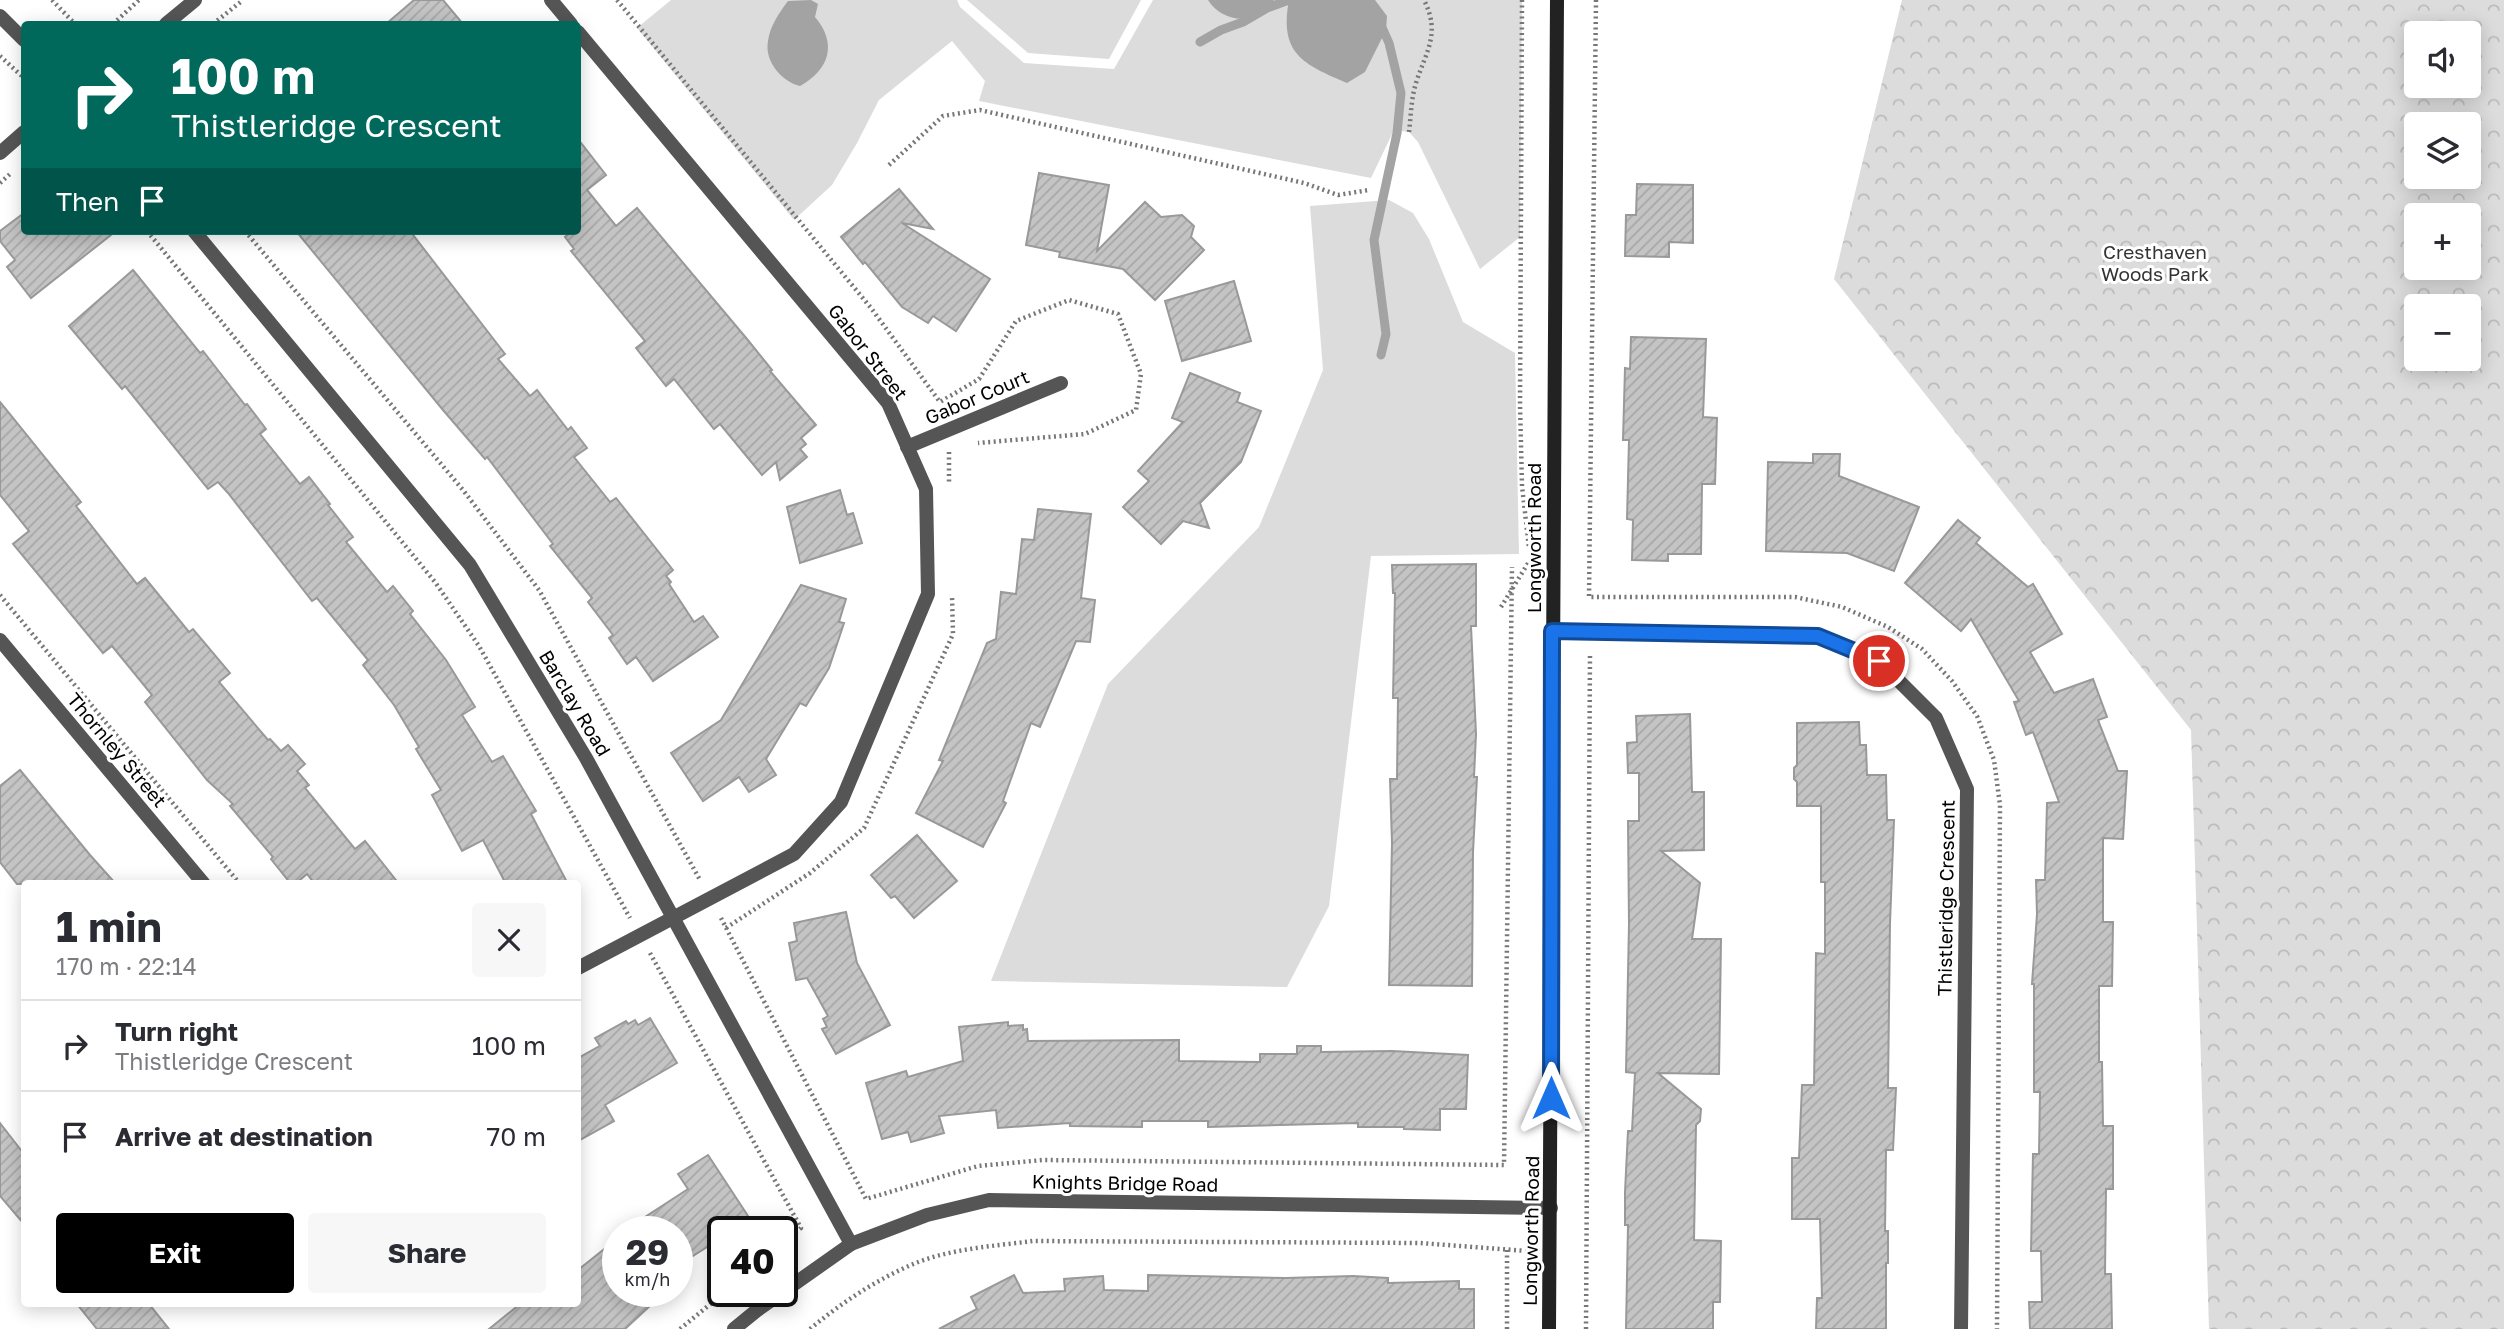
<!DOCTYPE html>
<meta charset="utf-8">
<style>
:root{--surface:#fff;--page:#f7f7f7;--text:#2b2b33;--muted:#7c7c81;--line:#e1e1e2;--accent:#000}
body{margin:0;font-family:"Golos Text",sans-serif;background:var(--page);color:var(--text);height:100vh;display:flex;flex-direction:column;font-size:26px;white-space:nowrap}
*{box-sizing:border-box;margin:0}
p{font-size:23px;color:var(--muted)}
.icon{flex:none;width:38px;height:38px;fill:none;stroke:currentColor;stroke-width:2;stroke-linecap:round;stroke-linejoin:round}
.map{position:relative;flex:1;overflow:hidden}
.side{position:absolute;left:21px;top:880px;width:560px;height:427px;display:flex;flex-direction:column;background:var(--surface);border-radius:7px;box-shadow:0 4px 18px #0003}
.side>*{flex:none}
.banner{position:absolute;left:21px;top:21px;width:560px;height:214px;border-radius:7px;box-shadow:0 4px 18px #0003;background:#00695c;color:#fff;overflow:hidden}
.buttons{position:absolute;left:2404px;top:21px;display:grid;gap:14px}
.buttons a{display:grid;place-items:center;width:77px;height:77px;border-radius:7px;background:var(--surface);box-shadow:0 4px 18px #0003;font-size:35px}
.speed{position:absolute;left:602px;top:1216px;display:flex;gap:14px;font-size:35px;font-weight:700;text-align:center}
.speed>*{display:grid;place-content:center;width:91px;height:91px;border-radius:50%;background:var(--surface);box-shadow:0 4px 18px #0003;line-height:1}
.speed small{font-size:18px;font-weight:400}
.speed .limit{border:4px solid #111;border-radius:10px;background:#fff;color:#111}
.pin{position:absolute;display:grid;place-items:center;width:60px;height:60px;color:#fff;margin:-30px;border:4px solid #fff;border-radius:50%;box-shadow:0 2px 7px #0007}
.me{position:absolute;width:77px;margin:-38px;rotate:0deg;stroke-linejoin:round;filter:drop-shadow(0 0 5px #0008)}
.turn{display:flex;align-items:center;gap:24px;height:147px;padding:0 35px;font-size:32px}
.turn .icon{width:91px;height:91px;stroke-width:2.5}
.turn b{display:block;font-size:49px;line-height:60px}
.then{display:flex;align-items:center;height:66px;padding:0 35px;background:#0003;gap:14px;font-size:26px}
.round{display:grid;place-items:center;flex:none;width:74px;height:74px;border-radius:7px;background:var(--page)}
.summary{display:flex;align-items:center;justify-content:space-between;height:119px;padding:0 35px}
h1{font-size:42px;font-weight:700;line-height:52px}
.action{display:flex;gap:14px;margin-top:auto;padding:14px 35px}
.action a{flex:1;height:80px;border-radius:7px;background:var(--accent);color:#fff;font-size:28px;font-weight:700;line-height:80px;text-align:center}
.action a+a{background:var(--page);color:var(--text)}
ul{padding:0;list-style:none}
li{display:flex;align-items:center;gap:21px;height:91px;padding:0 35px;border-top:2px solid var(--line)}
li div{flex:1}
li b{display:block;font-size:26px}
li em{font-style:normal}
.map>svg:first-child{display:block}
.grass{fill:#dcdcdc}
.forest{fill:url(#forest-crowns);fill-rule:evenodd}
.water{fill:#a3a3a3}
.lines{fill:none;stroke-linecap:round;stroke-linejoin:round}
.stream{stroke:#a3a3a3;stroke-width:9}
.building{fill:url(#building-hatch);stroke:#999;stroke-width:2}
.path{stroke:#777;stroke-width:4.5;stroke-dasharray:2 3.5;stroke-linecap:butt}
.street{stroke:#555;stroke-width:14}
.secondary{stroke:#222;stroke-width:14}
.route-casing{stroke:#114b97;stroke-width:18}
.route{stroke:#1a73e8;stroke-width:12}
.labels{text-anchor:middle;stroke-width:6;stroke-linejoin:round;paint-order:stroke}
.park-label{font-size:19px;fill:#333;stroke:#fff}
.street-label{font-size:19px;fill:#000;stroke:#fff}
</style>
<div class="map">
<svg width="2504" height="1329" viewBox="0 0 2504 1329">
<defs>
<pattern id="forest-crowns" width="20" height="18" patternUnits="userSpaceOnUse" patternTransform="scale(1.75)"><rect width="20" height="18" fill="#dcdcdc"/><path d="M2 6a3 3 0 1 1 6 0M12 15a3 3 0 1 1 6 0" fill="none" stroke="#bbb"/></pattern>
<pattern id="building-hatch" width="6" height="6" patternUnits="userSpaceOnUse" patternTransform="scale(1.75)"><rect width="6" height="6" fill="#c4c4c4"/><path d="M-1 1l2-2M0 6l6-6M5 7l2-2" fill="none" stroke="#a7a7a7"/></pattern>
</defs>
<rect width="100%" height="100%" fill="#fff"/>
<g class="grass">
<path d="M671,0H957L960,7L1024,63L1114,69L1153,0H1522L1520,237L1480,269L1418,142L1409,132L1394,130L1371,178L979,101L985,81L952,41L879,100L857,143L832,185L794,220L637,28Z"/>
<path d="M967,0H1141L1109,59L1028,53Z"/>
<path d="M1389,200L1413,213L1429,239L1463,322L1515,353L1519,554L1371,556L1329,906L1287,987L991,981L1108,684L1259,527L1323,370L1310,206Z"/>
</g>
<path class="forest" d="M1902,0H2504V1329H2209L2191,730L1834,279ZM2417,33H2469V86H2417ZM2417,124H2469V177H2417ZM2417,215H2469V268H2417ZM2417,306H2469V359H2417Z"/>
<g class="water">
<path d="M811,0L818,4L815,17C838,44 829,70 800,86C782,82 764,61 768,41C770,26 779,13 788,1Z"/>
<path d="M1208,0H1274C1259,25 1224,25 1208,0Z"/>
<path d="M1289,0H1375L1387,16L1386,30L1365,72L1347,83C1302,64 1279,53 1289,0Z"/>
</g>
<g class="lines">
<g class="stream">
<path d="M1380,23L1389,43L1401,93L1397,133L1374,240L1386,334L1381,355"/>
<path d="M1200,42L1221,30L1243,22L1267,8L1289,0"/>
</g>
</g>
<g class="building">
<path d="M414,0H443L463,24H386Z"/>
<path d="M578,139L606,175L587,190L616,226L637,208L747,339L772,370L770,371L816,425L801,438L806,444L800,449L807,457L780,480L776,462L762,475L720,424L714,429L674,379L666,386L636,348L645,341L571,251L574,249L565,237L572,231H578Z"/>
<path d="M1039,173L1109,185L1097,251L1145,202L1161,217L1182,215L1194,226L1191,237L1204,250L1155,300L1123,269L1059,257L1060,252L1026,245Z"/>
<path d="M1637,184L1693,185V243L1669,242V257L1625,256L1626,215H1636Z"/>
<path d="M899,189L933,229L902,223L990,279L956,331L933,316L928,323L902,307L865,262L863,264L841,237Z"/>
<path d="M24,213V231H116L31,298L7,267L15,260L0,241V231Z"/>
<path d="M296,231H410L505,354L498,359L530,396L537,390L568,430L571,427L587,448L574,457L610,502L616,498L673,570L666,576L671,582L669,584L694,622L703,616L718,637L653,681L636,657L627,664L609,638L613,635L588,602L592,598L550,546L553,544L487,457L485,459L443,410Z"/>
<path d="M133,270L200,353L203,351L245,405L247,404L266,429L260,434L300,484L309,477L330,504L328,505L353,537L346,542L387,592L393,586L413,611L410,614L446,660L475,707L462,715L492,762L503,756L536,811L531,814L568,884H506L483,840L462,851L432,795L441,790L416,749L419,747L394,705L363,665L368,660L317,598L312,601L228,493L218,482L208,489L125,386L122,389L69,326Z"/>
<path d="M1234,281L1251,341L1182,361L1165,301Z"/>
<path d="M1631,337L1706,339L1703,417L1717,418L1715,484H1702L1701,554H1668V561L1632,560L1633,520L1627,519L1629,440H1623L1625,368L1630,369Z"/>
<path d="M1190,373L1240,393L1237,402L1261,411L1241,462L1200,503L1209,528L1183,521L1161,544L1123,507L1149,481L1138,471L1183,422L1172,418Z"/>
<path d="M0,402L81,502L76,506L137,584L145,578L189,632L193,629L230,673L219,682L268,740L270,739L281,751L288,745L305,764L297,771L309,785L305,788L355,849L365,841L399,884H315L307,874L295,884H291L271,859L273,857L230,806L233,804L207,780L145,702L152,695L112,646L103,653L13,544L29,531L0,495Z"/>
<path d="M1813,454H1840L1839,476L1919,507L1894,571L1847,553L1766,551L1768,462L1813,463Z"/>
<path d="M840,490L847,515L853,513L862,543L800,563L787,507Z"/>
<path d="M1038,509L1091,514L1081,598L1095,600L1090,642L1076,641L1040,727L1031,723L1003,801L1006,803L983,847L916,813L943,761L939,760L987,643L996,639L1001,592L1016,594L1022,539L1034,540Z"/>
<path d="M1958,520L1980,538L1976,543L2028,587L2033,584L2062,634L2030,652L2054,693L2093,679L2107,717L2098,720L2118,771H2127L2123,839L2103,838V922H2113L2112,986H2099V1062H2102L2103,1126H2113V1189H2106L2105,1274H2111L2112,1329H2030L2029,1302H2042L2041,1251H2031L2033,1154H2039L2040,1092H2034V984H2032L2037,914L2036,880H2045L2047,803L2059,802L2033,732L2026,735L2014,702L2019,701L1971,619L1961,631L1905,583Z"/>
<path d="M1476,564V626H1471L1476,734L1474,777H1477L1473,852L1472,986L1389,985L1392,843L1390,779H1397L1398,698H1393L1395,593H1393L1392,565Z"/>
<path d="M801,585L846,599L839,622L844,623L829,668L806,706L800,703L766,759L776,775L749,792L739,777L703,801L671,753L721,720Z"/>
<path d="M1690,714L1692,792H1704V850L1661,851L1700,883L1692,939H1721L1719,1074L1658,1073L1701,1109L1700,1121L1696,1125L1694,1240L1721,1241L1720,1302H1713V1329H1626L1628,1225H1625V1192L1628,1131H1632L1635,1073L1626,1072L1629,924L1628,821H1639V773H1628L1627,743L1637,742L1636,716Z"/>
<path d="M1859,722L1860,745H1866L1867,775H1886L1887,820H1894L1890,923L1888,1088H1896L1893,1150H1886L1885,1231H1888V1263H1886V1329H1816L1817,1298H1822L1820,1219H1792V1158H1799L1802,1085H1814L1816,953L1825,954V882H1821V806H1797V782L1794,779V768L1797,765V723Z"/>
<path d="M20,770L90,855L116,884H17L0,862V786Z"/>
<path d="M917,835L957,881L914,918L895,896L891,898L871,875Z"/>
<path d="M846,912L857,963L890,1025L836,1054L822,1029L827,1027L823,1019L828,1016L807,978L796,980L789,943L797,941L794,923Z"/>
<path d="M650,1018L677,1063L605,1105L614,1121L578,1141V1058L600,1046L595,1038L626,1021L628,1024L635,1020L638,1025Z"/>
<path d="M1008,1022V1026L1023,1025V1030L1027,1029L1028,1041L1179,1040V1061L1260,1062V1054H1297V1046H1321V1052L1392,1051L1468,1055L1466,1109H1440V1130L1404,1129V1127H1358V1123L1208,1127V1121H1142V1127L1070,1126V1123L998,1128L996,1110L939,1116L944,1133L911,1142L908,1132L882,1139L866,1083L906,1071L908,1077L963,1061L959,1027Z"/>
<path d="M0,1123L24,1154V1224L0,1196Z"/>
<path d="M708,1155L748,1216L732,1226L735,1229L723,1232V1237L677,1266V1232H622L688,1189L678,1174Z"/>
<path d="M618,1238V1292H665L625,1329H489L520,1304H578V1270Z"/>
<path d="M1014,1275L1023,1293L1065,1291L1064,1279L1103,1276L1104,1290L1148,1291V1275L1286,1278L1353,1276L1388,1278V1283L1459,1281V1289H1474V1329H939L977,1309L971,1297Z"/>
<path d="M77,1304H149L169,1329H97Z"/>
</g>
<g class="lines">
<g class="path">
<path d="M52,0L75,24"/>
<path d="M617,0L871,308L940,402L979,379L1016,321L1069,300L1118,314L1141,374L1136,410L1085,434L978,443"/>
<path d="M1522,0L1520,404L1522,486L1529,548"/>
<path d="M1596,0L1589,597H1795L1842,607L1888,627L1922,649L1952,681L1977,716L1994,760L2000,805L1997,1329"/>
<path d="M113,24L139,0"/>
<path d="M213,24L243,0"/>
<path d="M0,56L24,78"/>
<path d="M1409,132C1411,116 1411,99 1416,83C1426,51 1441,34 1424,0"/>
<path d="M889,165L943,116L980,110L1304,183L1338,195L1369,190"/>
<path d="M0,183L10,174"/>
<path d="M147,231L435,582L479,646L630,918"/>
<path d="M245,231L463,490L539,590L700,880"/>
<path d="M949,452V485"/>
<path d="M0,595L240,884"/>
<path d="M1501,607L1530,560"/>
<path d="M721,918L866,1199L978,1166L1043,1160L1504,1165L1512,567"/>
<path d="M726,928L810,873L864,828L953,634L952,596"/>
<path d="M650,953L801,1228L782,1244"/>
<path d="M680,1329L725,1292"/>
<path d="M810,1329C840,1304 874,1281 911,1265C947,1249 994,1246 1033,1241L1420,1243L1527,1251"/>
<path d="M1507,1329V1249"/>
<path d="M1586,1329L1590,654"/>
</g>
<g class="street">
<path d="M551,0L571,24"/>
<path d="M0,16L24,40"/>
<path d="M166,24L195,0"/>
<path d="M578,32L888,403L926,489L928,594L841,802L794,854L578,968"/>
<path d="M0,153L24,132"/>
<path d="M194,231L470,565L586,758L851,1244"/>
<path d="M907,447L1061,383"/>
<path d="M1552,631L1818,636L1879,661L1936,718L1967,789L1961,1329"/>
<path d="M0,640L204,884"/>
<path d="M734,1329L756,1311L851,1244L927,1215L989,1200L1551,1208"/>
</g>
<path class="secondary" d="M1549,1329L1557,0"/>
</g>
<g class="lines">
<g class="route-casing">
<path id="route" d="M1551,1098L1552,631L1818,636L1879,661"/>
</g>
<use href="#route" class="route"/>
</g>
<g class="labels">
<g class="park-label">
<text x="2155" y="259">Cresthaven<tspan x="2155" dy="22">Woods Park</tspan></text>
</g>
<g class="street-label">
<text transform="translate(868 352) rotate(52)" y="7">Gabor Street</text>
<text transform="translate(977 397) rotate(-23)" y="7">Gabor Court</text>
<text transform="translate(1534 538) rotate(-90)" y="7">Longworth Road</text>
<text transform="translate(575 703) rotate(59)" y="7">Barclay Road</text>
<text transform="translate(117 750) rotate(50)" y="7">Thornley Street</text>
<text transform="translate(1946 898) rotate(-89)" y="7">Thistleridge Crescent</text>
<text transform="translate(1125 1183) rotate(1)" y="7">Knights Bridge Road</text>
<text transform="translate(1531 1231) rotate(-89)" y="7">Longworth Road</text>
</g>
</g>
</svg>
<div class="buttons">
<a><svg class="icon" aria-label="sound" viewBox="0 0 24 24"><path d="M4 9h4l5-4v14l-5-4H4zM17 9q2 3 0 6"/></svg></a>
<a><svg class="icon" aria-label="layers" viewBox="0 0 24 24"><path d="M12 4l9 5-9 5-9-5zM3 14l9 5 9-5"/></svg></a>
<a>+</a>
<a>−</a>
</div>
<div class="speed"><div>29<small>km/h</small></div><div class="limit">40</div></div>
<div class="pin" style="left:1879px;top:661px;background:#d93025"><svg class="icon" aria-label="arrive" viewBox="0 0 24 24"><path d="M6 21V4h12l-3 4 3 4H6"/></svg></div>
<svg class="me" style="left:1551px;top:1098px" viewBox="-20 -20 40 40"><path d="M0-17L14 15 0 8-14 15z" fill="#1a73e8" stroke="#fff" stroke-width="4"/></svg>
<div class="banner">
<div class="turn"><svg class="icon" aria-label="right" viewBox="0 0 24 24"><path d="M7 20v-9h11M14 6l5 5-5 5"/></svg><div><b>100 m</b>Thistleridge Crescent</div></div>
<div class="then">Then<svg class="icon" aria-label="arrive" viewBox="0 0 24 24"><path d="M6 21V4h12l-3 4 3 4H6"/></svg></div>
</div>
<section class="side">
<div class="summary"><div><h1>1 min</h1><p>170 m · 22:14</p></div><a class="round"><svg class="icon" aria-label="close" viewBox="0 0 24 24"><path d="M6 6l12 12M18 6L6 18"/></svg></a></div>
<ul>
<li><svg class="icon" aria-label="right" viewBox="0 0 24 24"><path d="M7 20v-9h11M14 6l5 5-5 5"/></svg><div><b>Turn right</b><p>Thistleridge Crescent</p></div><em>100 m</em></li>
<li><svg class="icon" aria-label="arrive" viewBox="0 0 24 24"><path d="M6 21V4h12l-3 4 3 4H6"/></svg><div><b>Arrive at destination</b></div><em>70 m</em></li>
</ul>
<div class="action"><a>Exit</a><a>Share</a></div>
</section>
</div>
